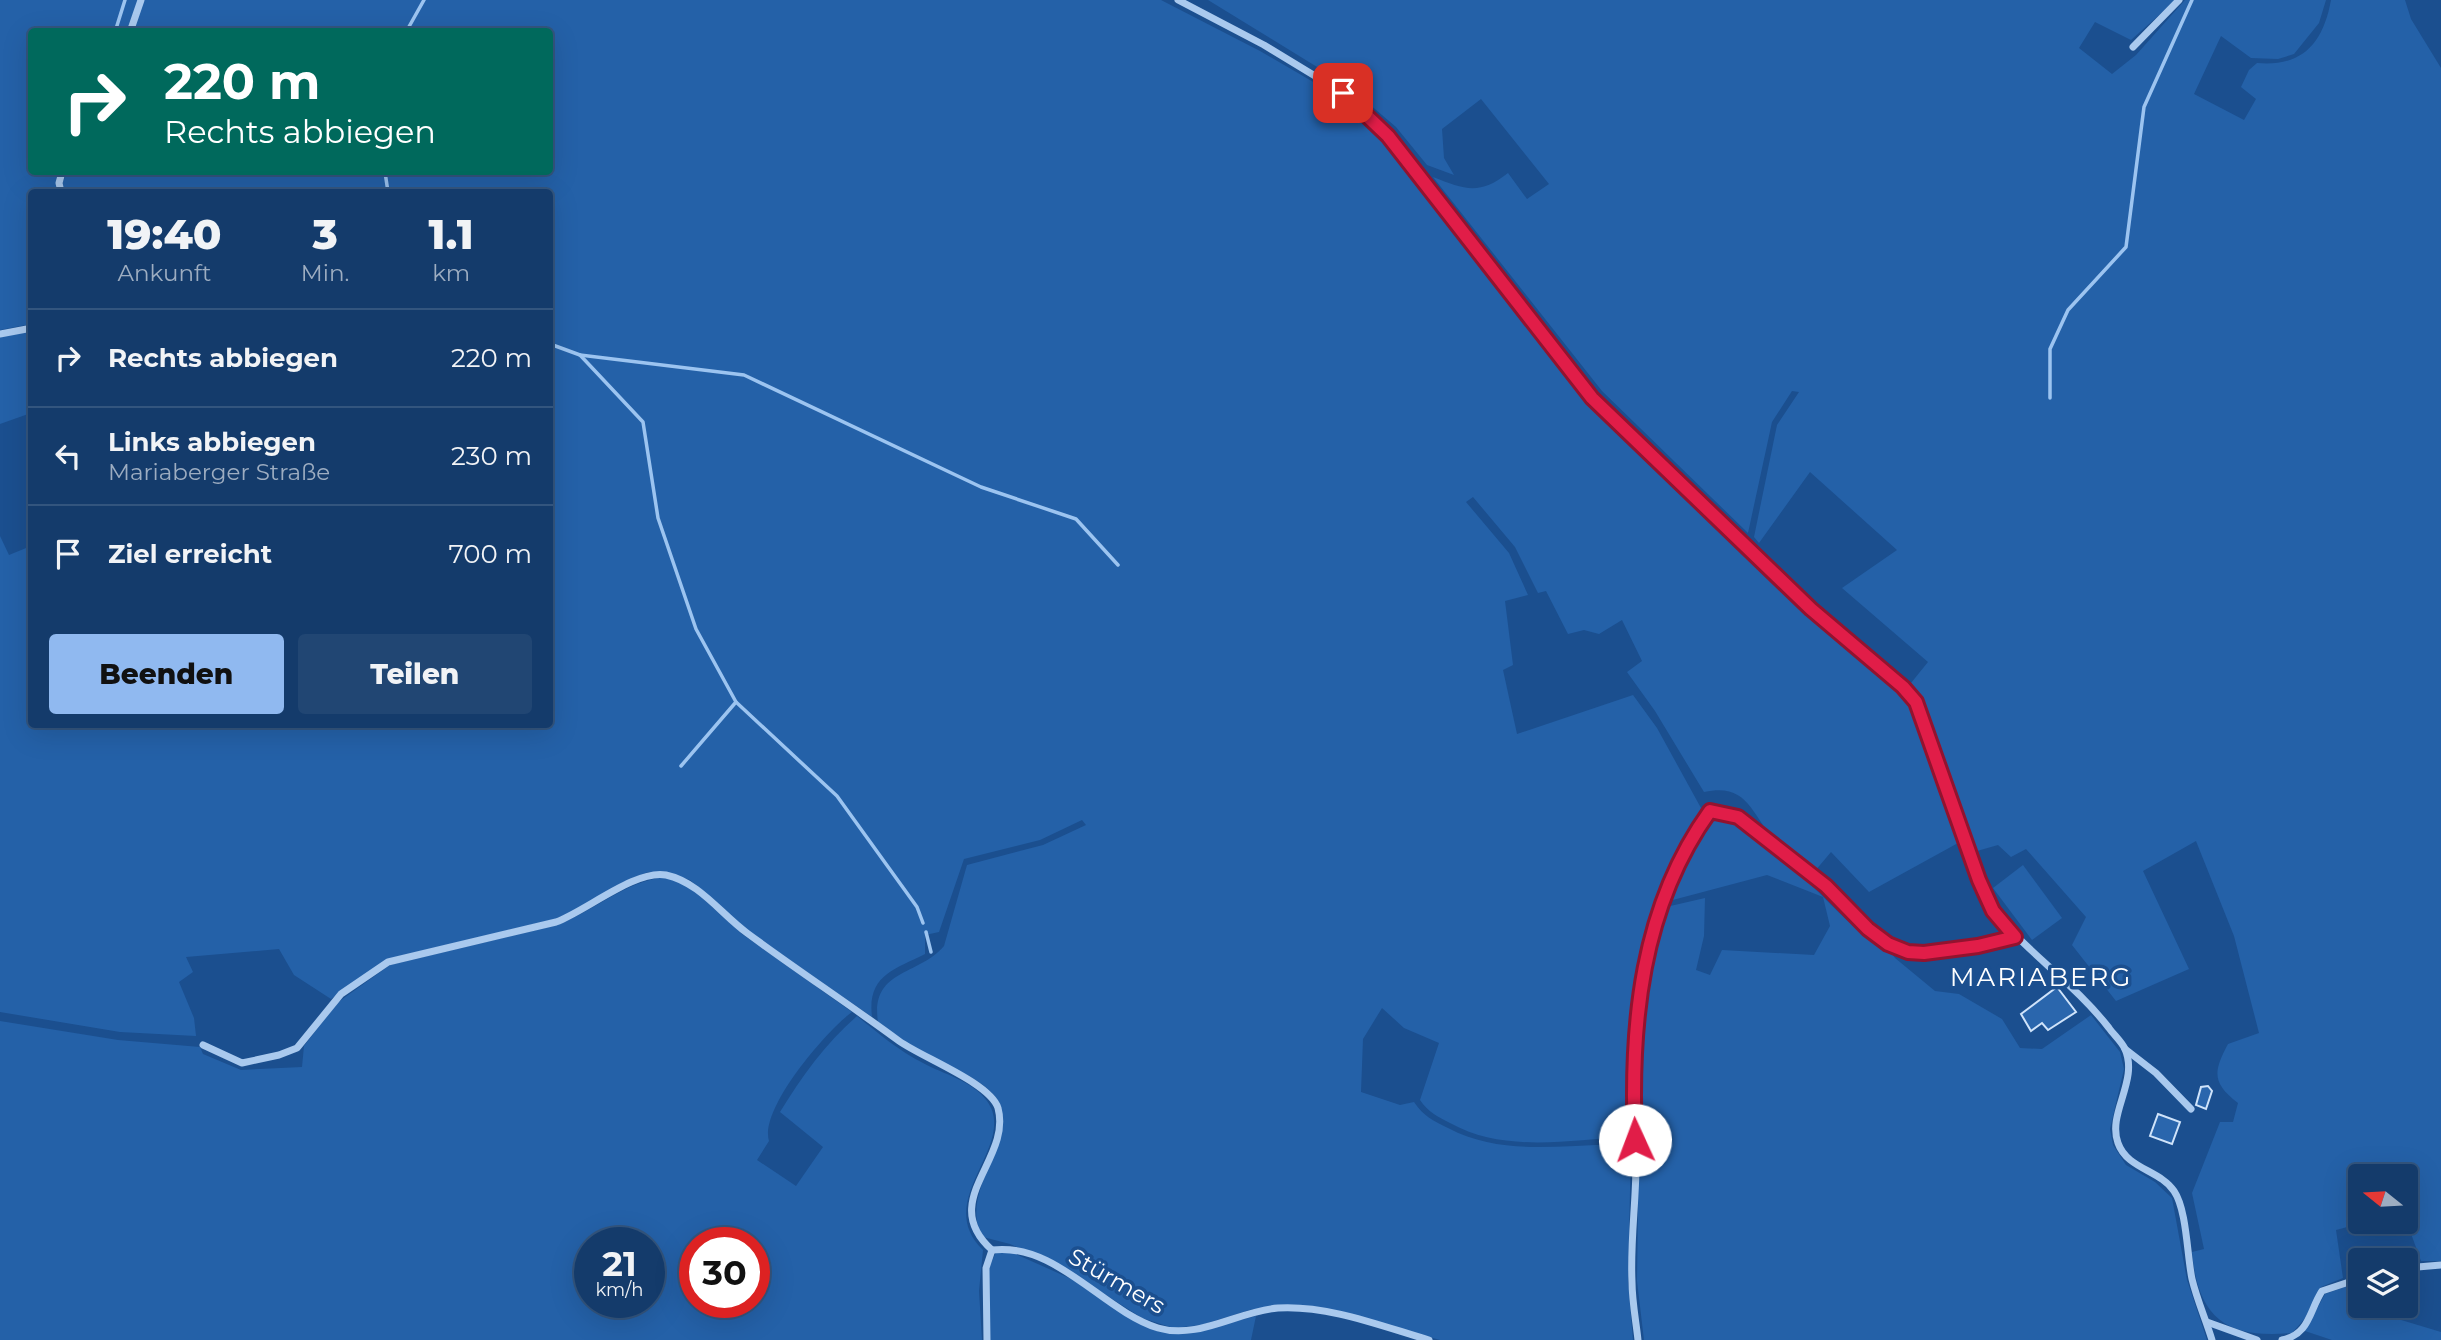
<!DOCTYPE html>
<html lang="de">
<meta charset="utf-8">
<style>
:root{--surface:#143b6b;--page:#214673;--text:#f1f3f6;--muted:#9dadc1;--line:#33557e;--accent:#90b9f0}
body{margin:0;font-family:Montserrat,sans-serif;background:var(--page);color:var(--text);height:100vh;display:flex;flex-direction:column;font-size:26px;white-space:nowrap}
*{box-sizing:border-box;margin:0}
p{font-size:23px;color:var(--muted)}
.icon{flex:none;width:38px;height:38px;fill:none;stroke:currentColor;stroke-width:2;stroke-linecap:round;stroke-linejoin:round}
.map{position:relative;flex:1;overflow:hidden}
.side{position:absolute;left:28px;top:189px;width:525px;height:539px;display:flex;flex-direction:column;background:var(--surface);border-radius:7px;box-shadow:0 7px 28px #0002,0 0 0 2px var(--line)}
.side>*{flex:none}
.banner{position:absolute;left:28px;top:28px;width:525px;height:147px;border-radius:7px;box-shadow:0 7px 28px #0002,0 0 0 2px var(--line);background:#00695c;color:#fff;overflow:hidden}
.needle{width:46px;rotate:288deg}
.fabs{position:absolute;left:2348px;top:1164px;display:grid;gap:14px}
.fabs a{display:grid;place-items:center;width:70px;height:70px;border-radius:7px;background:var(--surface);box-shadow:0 7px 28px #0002,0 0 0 2px var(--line);font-size:35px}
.speed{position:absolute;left:574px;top:1227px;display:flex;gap:14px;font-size:35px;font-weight:700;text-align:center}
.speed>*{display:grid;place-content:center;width:91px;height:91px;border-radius:50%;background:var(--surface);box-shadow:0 7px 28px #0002,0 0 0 2px var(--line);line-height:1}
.speed small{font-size:18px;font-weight:400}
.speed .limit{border:10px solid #d22;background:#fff;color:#111}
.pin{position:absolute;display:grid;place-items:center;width:60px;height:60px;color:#fff;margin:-30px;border-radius:14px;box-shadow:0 4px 10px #0006}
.me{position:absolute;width:77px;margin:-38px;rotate:358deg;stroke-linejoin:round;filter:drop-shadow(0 0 5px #0008)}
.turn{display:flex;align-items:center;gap:24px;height:147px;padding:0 21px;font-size:32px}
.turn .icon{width:91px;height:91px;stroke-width:2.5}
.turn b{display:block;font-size:49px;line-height:60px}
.eta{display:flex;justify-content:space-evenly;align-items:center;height:119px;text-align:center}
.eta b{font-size:42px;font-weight:800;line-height:49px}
.action{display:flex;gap:14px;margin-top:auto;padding:14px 21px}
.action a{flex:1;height:80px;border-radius:7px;background:var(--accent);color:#111;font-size:28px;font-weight:800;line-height:80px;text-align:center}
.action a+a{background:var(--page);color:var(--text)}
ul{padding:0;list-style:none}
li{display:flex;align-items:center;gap:21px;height:98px;padding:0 21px;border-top:2px solid var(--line)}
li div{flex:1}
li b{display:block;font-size:26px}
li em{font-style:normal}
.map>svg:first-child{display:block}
.green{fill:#2461a8;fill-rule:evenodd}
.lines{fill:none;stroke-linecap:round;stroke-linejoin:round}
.stream{stroke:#9cc4f0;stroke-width:3.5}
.building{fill:#2a66ad;stroke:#cfe3fa;stroke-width:2}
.street{stroke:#a9c9ee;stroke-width:7}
.route-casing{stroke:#92132f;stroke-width:18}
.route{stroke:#e11d48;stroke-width:12}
.labels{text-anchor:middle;stroke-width:7;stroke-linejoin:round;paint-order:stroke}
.street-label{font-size:23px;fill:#fff;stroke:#1b4f8f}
.quarter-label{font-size:26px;letter-spacing:2px;fill:#fff;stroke:#1b4f8f}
</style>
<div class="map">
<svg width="2441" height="1340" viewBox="0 0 2441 1340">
<rect width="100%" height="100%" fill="#1b4f8f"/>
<g class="green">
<path d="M0,0H1161L1260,51L1339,97L1383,136L1586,402L1806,614L1883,678L1911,707L1958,843L1869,892L1831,852L1815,871C1802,862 1786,854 1776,842C1751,814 1748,782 1704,792L1655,711L1627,672L1642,661L1622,620L1599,634L1584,630L1568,634L1546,591L1538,593L1515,547L1473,497L1466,502L1509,553L1528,595L1505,601L1513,665L1503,670L1517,734L1633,695L1657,728L1701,808C1692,836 1674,860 1664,887C1635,963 1629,1056 1627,1137C1567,1140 1504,1153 1450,1123C1438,1117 1428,1112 1420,1100L1439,1043L1404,1028L1382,1008L1363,1039L1361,1092L1400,1105L1414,1102C1423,1116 1434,1121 1448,1128C1507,1159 1568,1142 1631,1145L1628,1281L1633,1340H1440L1335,1310L1253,1309L1201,1325L1173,1328L1142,1318L1059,1265L1010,1244L983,1237C955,1193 1026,1132 993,1094C976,1075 949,1068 927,1056C910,1047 894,1033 878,1022C870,969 919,976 944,946L967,865L1043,845L1086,825L1082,820L1040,840L964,859L939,932L925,935V954C893,970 867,976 872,1017L745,929L690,880L664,872H648L635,877L574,911L555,919L387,959L331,999L294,975L279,949L186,957L193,972L179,982L194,1018L196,1036L120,1032L0,1012V536L9,555L31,546L32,724H550V192H64L62,184L67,172H550V32H32V172H57L56,192H32L31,324L0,330Z"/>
<path d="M1208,0H2176L2131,40L2095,22L2079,48L2112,74L2136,55L2185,0H2326L2319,23L2294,54L2278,59L2251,58L2221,36L2194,94L2244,120L2256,99L2241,87L2249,70L2257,63C2302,67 2323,44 2331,0H2405L2411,19L2441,68V1261H2421L2406,1220V1176H2361V1222H2366L2336,1230L2343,1278L2321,1287L2308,1315L2292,1333C2227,1339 2198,1319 2192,1252L2204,1249L2192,1193L2220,1122H2233L2238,1103C2212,1083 2213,1072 2228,1044L2259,1033L2234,936L2196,841L2143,871L2189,969L2116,1001L2072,945L2086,917L2026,849L2011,857L1998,845L1977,851L1922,697L1911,683L1928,662L1842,588L1897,550L1810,472L1759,543L1754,537L1777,425L1799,392L1792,391L1772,422L1748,533L1602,391L1433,177C1464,189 1479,196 1508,173L1527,199L1549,184L1481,99L1442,129L1444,158L1454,175L1427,165L1396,127L1348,86Z"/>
<path d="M31,331V413L0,424V337Z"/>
<path d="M1721,815C1779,842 1817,896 1865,936C1875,944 1888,946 1895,958L1935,991L1959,994L2002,1019L2020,1048L2042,1049L2091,1015L2120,1052L2124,1069L2110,1129L2113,1145L2126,1165L2155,1182L2172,1198L2187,1280L2207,1340H1644L1637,1281L1639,1139L1635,1063L1644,988L1662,911L1666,907L1705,898L1704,936L1696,970L1710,975L1722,950L1814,955L1830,926L1823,897L1767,875L1669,901L1668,897L1696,837L1713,816Z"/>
<path d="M2023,865L2062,918L2032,940L1993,888Z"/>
<path d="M665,877L687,884L742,934L852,1012C827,1030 759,1109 769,1141L757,1160L796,1186L823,1147L780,1112C802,1076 825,1044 857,1016C878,1033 899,1051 923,1063C943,1074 973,1081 987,1101C1019,1145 931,1200 983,1250L979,1291L982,1340H0V1021L118,1040L200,1047L203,1054L241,1070L302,1067L304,1046L337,1003L390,965L557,925C594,911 626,881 665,877ZM590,1242H649V1302H590ZM695,1242H754V1302H695Z"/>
<path d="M1009,1251L1078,1282L1156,1331L1186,1334L1256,1316L1251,1340H990L989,1268L996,1252Z"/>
<path d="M2347,1286L2358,1307L2441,1332V1340H2332L2305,1331L2325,1294Z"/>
</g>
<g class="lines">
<g class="stream">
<path d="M115,32L125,0"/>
<path d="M406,32L424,0"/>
<path d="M385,172L388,192"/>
<path d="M550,344L580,355L643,422L658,518L696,629L736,702L837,796L917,907L923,923"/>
<path d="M580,355L744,375L981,487L1076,519L1118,565"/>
<path d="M2050,398V349L2068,310L2126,247L2144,107L2192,0"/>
<path d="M681,766L736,702"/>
<path d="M926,932L931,952"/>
</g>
</g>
<g class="building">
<path d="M2057,987L2076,1012L2048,1030L2042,1023L2031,1031L2021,1014Z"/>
<path d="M2208,1086L2212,1091L2206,1109L2196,1105L2201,1087Z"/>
<path d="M2158,1114L2180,1122L2172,1144L2150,1136Z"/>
</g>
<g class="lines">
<g class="street">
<path d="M1178,0L1264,45L1343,93L1388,136L1592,398L1811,609L1903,687L1916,702L1993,911C2028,953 2075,984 2109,1028C2114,1035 2122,1042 2125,1049C2139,1081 2107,1113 2118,1143C2127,1169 2160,1170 2174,1191C2187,1210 2187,1256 2192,1279C2197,1300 2206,1320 2212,1340"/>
<path d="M130,32L141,0"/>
<path d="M2133,47L2179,0"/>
<path d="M61,192L59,183L62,172"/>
<path d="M0,334L32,328"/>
<path d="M203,1045L242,1063L279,1055L297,1048L341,994L388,962L556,922C586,911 636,869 666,875C699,882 721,914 747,933C797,970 849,1004 899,1041C923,1058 990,1083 998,1108C1012,1160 937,1201 992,1250"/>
<path d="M2125,1049L2156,1073L2191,1109"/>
<path d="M992,1250C1056,1242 1103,1311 1158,1328C1198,1340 1238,1311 1278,1308C1328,1305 1381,1326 1429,1340"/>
<path d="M2406,1268L2441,1265"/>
<path d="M2207,1322L2257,1340"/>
<path d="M987,1340L986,1268L992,1250"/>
<path d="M1638,1340C1636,1321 1632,1301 1632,1282C1630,1243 1636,1203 1636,1164C1636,1130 1631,1096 1632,1063C1636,976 1659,882 1710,811L1738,817L1826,886L1868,929L1889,944L1908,952L1924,953L1978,946L2015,937"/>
<path d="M2282,1340C2310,1334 2309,1311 2322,1291L2361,1278"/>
</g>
</g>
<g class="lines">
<g class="route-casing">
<path id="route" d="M1343,93L1388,136L1592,398L1811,609L1903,687L1916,702L1979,880L1993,911L2015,937L1978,946L1924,953L1908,952L1888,944L1868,929L1826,886L1738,817L1710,811C1641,907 1630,1024 1635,1140"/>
</g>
<use href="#route" class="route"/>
</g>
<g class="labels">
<g class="street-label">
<text transform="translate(1117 1281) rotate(30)" y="8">Stürmers</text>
</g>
<g class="quarter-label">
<text x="2041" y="986">MARIABERG</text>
</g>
</g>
</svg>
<div class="fabs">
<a><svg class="needle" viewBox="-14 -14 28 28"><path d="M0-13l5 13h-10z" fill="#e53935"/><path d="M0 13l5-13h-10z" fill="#9dadc1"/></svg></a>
<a><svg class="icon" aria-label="layers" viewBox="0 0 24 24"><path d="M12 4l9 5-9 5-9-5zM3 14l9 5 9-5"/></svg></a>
</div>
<div class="speed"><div>21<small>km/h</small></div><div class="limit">30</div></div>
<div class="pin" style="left:1343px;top:93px;background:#d93025"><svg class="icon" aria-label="arrive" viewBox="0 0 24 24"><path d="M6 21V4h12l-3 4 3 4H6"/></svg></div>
<svg class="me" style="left:1635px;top:1140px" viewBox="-20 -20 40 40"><circle r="19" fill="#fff"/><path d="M0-13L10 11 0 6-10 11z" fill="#e11d48"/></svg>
<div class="banner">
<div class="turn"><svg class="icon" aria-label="right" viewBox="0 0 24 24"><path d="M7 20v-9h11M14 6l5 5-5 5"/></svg><div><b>220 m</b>Rechts abbiegen</div></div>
</div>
<section class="side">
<div class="eta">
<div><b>19:40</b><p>Ankunft</p></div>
<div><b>3</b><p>Min.</p></div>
<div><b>1.1</b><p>km</p></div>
</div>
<ul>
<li><svg class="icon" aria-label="right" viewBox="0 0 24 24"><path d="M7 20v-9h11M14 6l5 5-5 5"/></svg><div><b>Rechts abbiegen</b></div><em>220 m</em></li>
<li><svg class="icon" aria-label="left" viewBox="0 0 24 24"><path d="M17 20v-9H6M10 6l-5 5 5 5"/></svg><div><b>Links abbiegen</b><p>Mariaberger Straße</p></div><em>230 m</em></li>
<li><svg class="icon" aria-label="arrive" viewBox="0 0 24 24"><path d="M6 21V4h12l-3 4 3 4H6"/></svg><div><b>Ziel erreicht</b></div><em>700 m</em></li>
</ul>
<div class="action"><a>Beenden</a><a>Teilen</a></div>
</section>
</div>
